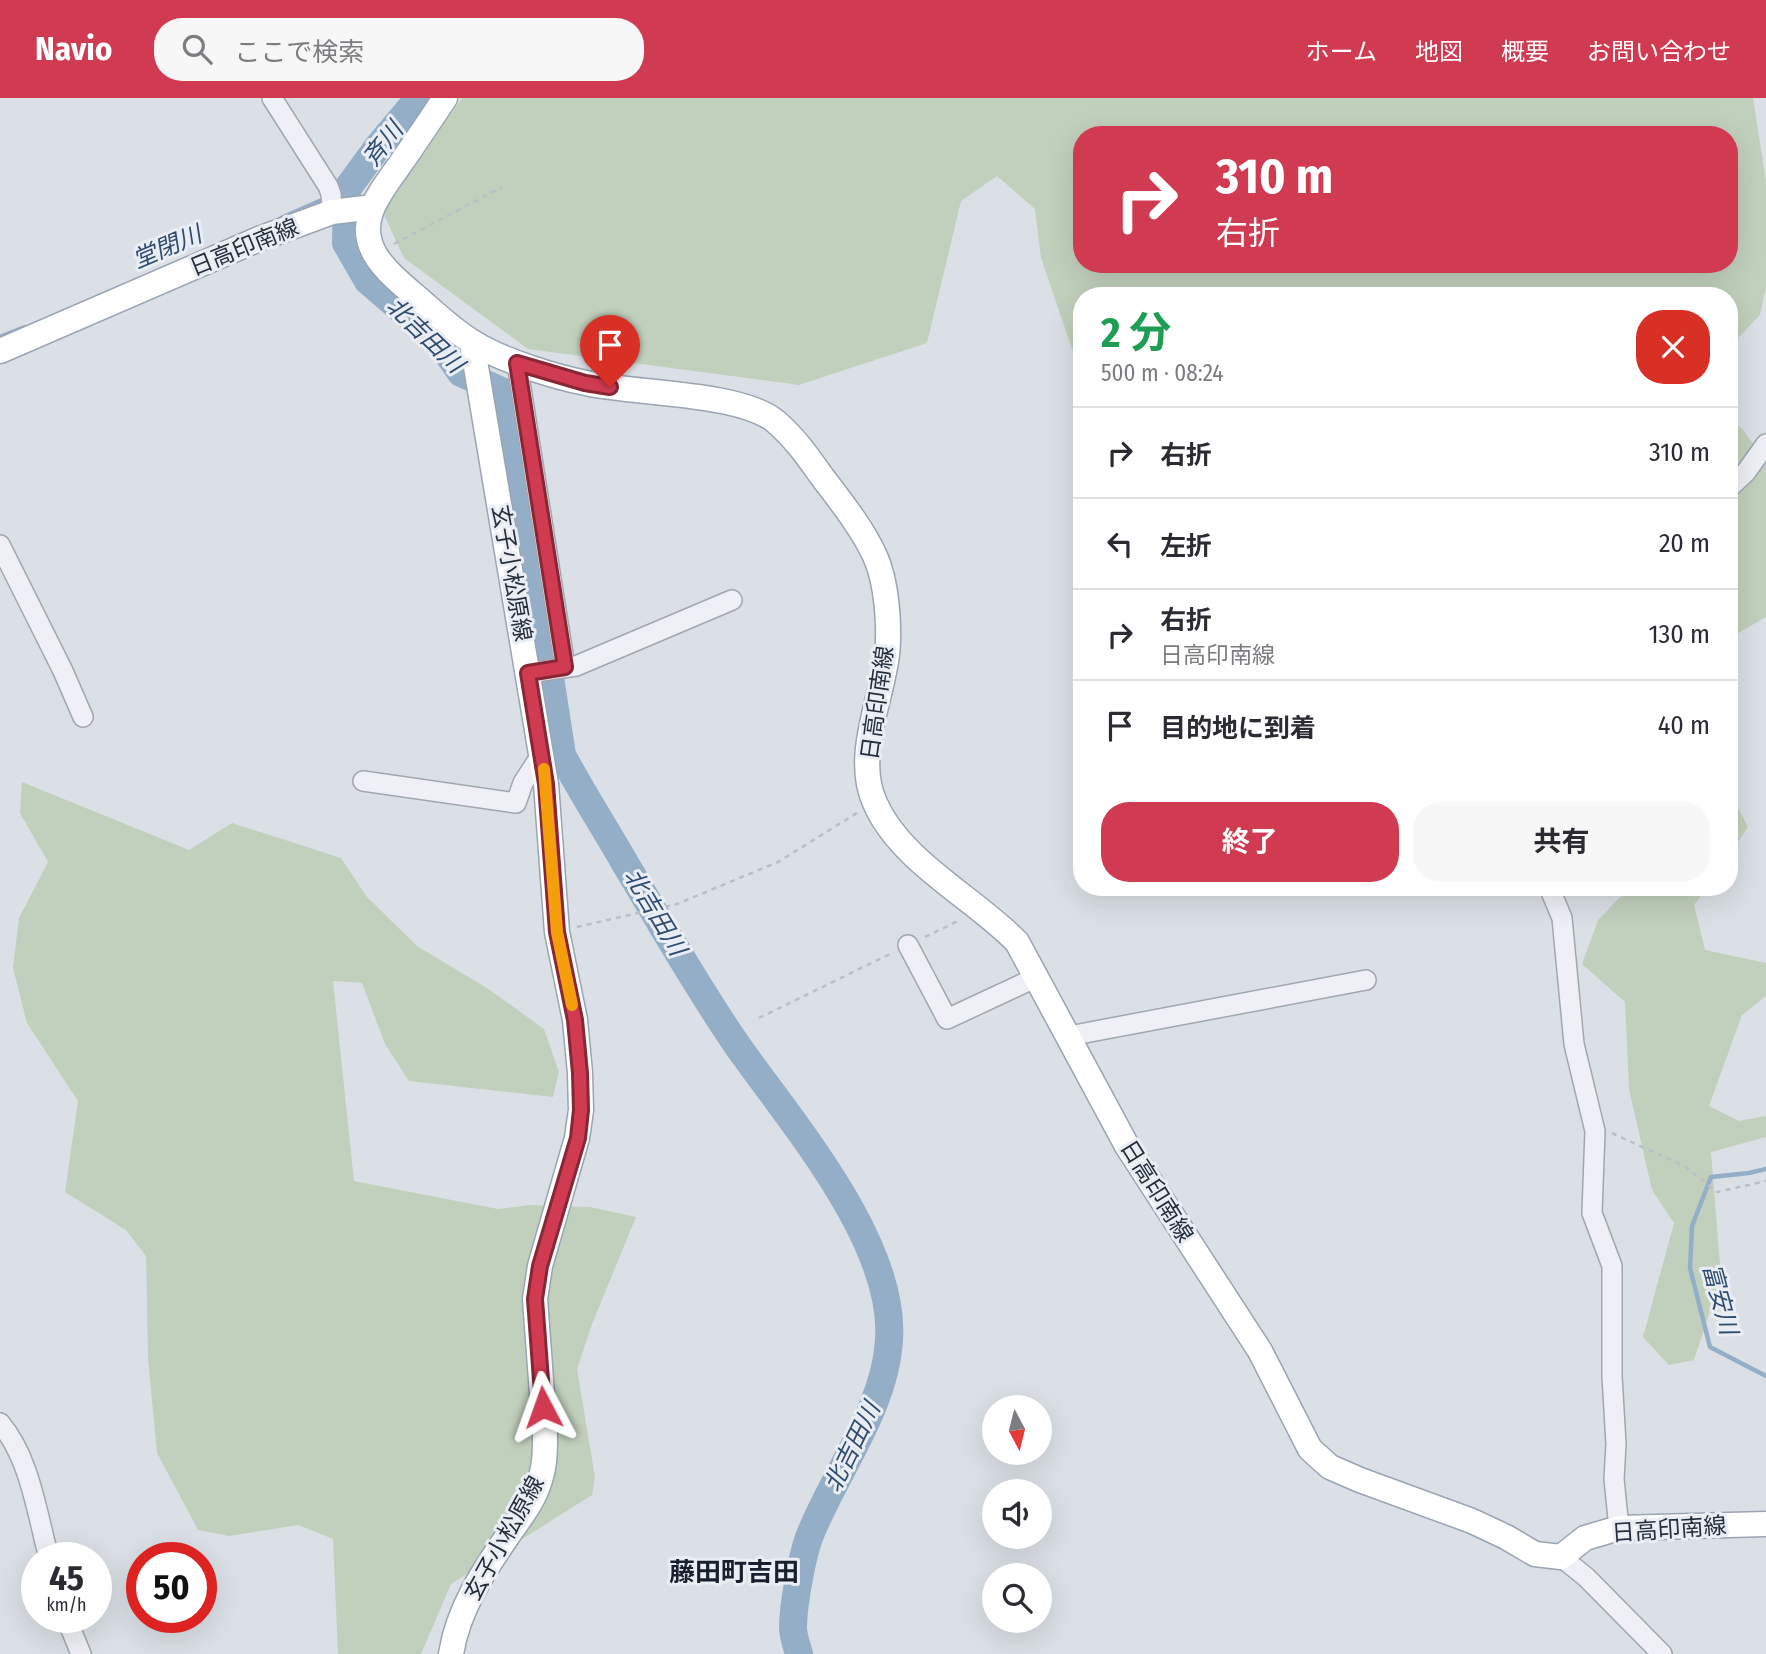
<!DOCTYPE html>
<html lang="ja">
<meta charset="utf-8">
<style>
:root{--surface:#fff;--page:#f7f7f7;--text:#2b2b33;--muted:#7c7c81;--line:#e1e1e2;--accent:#d13b52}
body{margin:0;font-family:"Fira Sans Condensed","Noto Sans JP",sans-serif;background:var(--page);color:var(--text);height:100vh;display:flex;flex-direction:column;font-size:26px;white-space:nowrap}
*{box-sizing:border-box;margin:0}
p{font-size:23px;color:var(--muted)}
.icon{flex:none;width:38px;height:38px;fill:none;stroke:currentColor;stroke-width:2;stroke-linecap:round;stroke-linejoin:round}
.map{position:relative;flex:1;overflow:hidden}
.drawer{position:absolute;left:1073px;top:189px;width:665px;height:609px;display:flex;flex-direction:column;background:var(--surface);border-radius:28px;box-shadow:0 7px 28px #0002}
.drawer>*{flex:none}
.banner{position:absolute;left:1073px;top:28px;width:665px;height:147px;border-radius:28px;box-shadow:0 7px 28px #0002;background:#d13b52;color:#fff;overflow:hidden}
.needle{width:46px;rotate:173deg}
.fabs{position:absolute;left:982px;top:1297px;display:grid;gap:14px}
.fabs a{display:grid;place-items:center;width:70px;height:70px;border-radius:50%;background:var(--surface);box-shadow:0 7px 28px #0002;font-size:35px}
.speed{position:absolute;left:21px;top:1444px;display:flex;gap:14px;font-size:35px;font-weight:700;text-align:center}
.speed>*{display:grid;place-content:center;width:91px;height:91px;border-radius:50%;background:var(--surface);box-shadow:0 7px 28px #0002;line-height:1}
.speed small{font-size:18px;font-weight:400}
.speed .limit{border:10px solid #d22;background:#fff;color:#111}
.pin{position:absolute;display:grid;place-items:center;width:60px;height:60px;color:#fff;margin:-72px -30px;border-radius:50% 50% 50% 0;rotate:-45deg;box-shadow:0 0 7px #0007}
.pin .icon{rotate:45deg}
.me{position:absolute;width:77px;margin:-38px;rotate:356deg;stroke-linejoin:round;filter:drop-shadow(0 0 5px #0008)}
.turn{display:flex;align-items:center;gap:24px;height:147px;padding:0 28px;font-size:32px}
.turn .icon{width:91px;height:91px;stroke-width:2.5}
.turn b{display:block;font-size:49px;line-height:60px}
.round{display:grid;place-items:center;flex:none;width:74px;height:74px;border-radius:28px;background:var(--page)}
.headline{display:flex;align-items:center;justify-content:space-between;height:119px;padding:0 28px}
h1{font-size:42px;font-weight:700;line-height:52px;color:#1e9e55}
.action{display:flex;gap:14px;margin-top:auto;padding:14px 28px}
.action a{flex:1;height:80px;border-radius:28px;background:var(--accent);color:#fff;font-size:28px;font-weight:700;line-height:80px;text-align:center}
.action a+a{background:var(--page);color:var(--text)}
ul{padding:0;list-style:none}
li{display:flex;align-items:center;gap:21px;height:91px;padding:0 28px;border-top:2px solid var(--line)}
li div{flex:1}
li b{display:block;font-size:26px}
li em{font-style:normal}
header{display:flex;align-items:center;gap:42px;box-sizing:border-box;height:98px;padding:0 35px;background:var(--accent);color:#fff}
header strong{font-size:33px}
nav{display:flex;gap:38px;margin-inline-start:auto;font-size:24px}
.search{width:490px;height:63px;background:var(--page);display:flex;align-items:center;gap:18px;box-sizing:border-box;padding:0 24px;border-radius:28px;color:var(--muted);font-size:26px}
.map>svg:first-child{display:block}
.green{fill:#c1d0bc;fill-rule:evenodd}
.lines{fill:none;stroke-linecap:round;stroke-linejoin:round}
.stream{stroke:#95aec8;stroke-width:4.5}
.river{stroke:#95aec8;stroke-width:28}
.minor-casing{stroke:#a1a7b0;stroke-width:22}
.major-casing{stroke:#9aa4b2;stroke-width:27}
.path{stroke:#babec5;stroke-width:2.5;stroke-dasharray:5 5;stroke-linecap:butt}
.minor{stroke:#eef0f5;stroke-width:19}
.major{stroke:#fff;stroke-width:24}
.route-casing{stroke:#882635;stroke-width:18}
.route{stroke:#d13b52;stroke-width:12}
.slow{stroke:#f59e0b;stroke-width:12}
.labels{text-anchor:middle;stroke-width:6;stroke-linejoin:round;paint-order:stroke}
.street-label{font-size:23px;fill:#252e3c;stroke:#eaeef4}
.water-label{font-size:24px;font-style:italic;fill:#2f4c71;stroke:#eaeef4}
.quarter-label{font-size:26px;font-weight:bold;fill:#181f2d;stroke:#eaeef4}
</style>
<header>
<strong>Navio</strong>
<div class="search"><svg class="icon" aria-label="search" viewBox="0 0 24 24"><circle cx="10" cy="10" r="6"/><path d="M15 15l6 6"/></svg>ここで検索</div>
<nav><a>ホーム</a><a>地図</a><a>概要</a><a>お問い合わせ</a></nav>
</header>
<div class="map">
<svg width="1766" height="1556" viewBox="0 0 1766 1556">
<rect width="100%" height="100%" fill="#dbe0e6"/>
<g class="green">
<path d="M462,0H1753L1766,83V190L1760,217L1733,245L1729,254V198H1082L1081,269L1072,251L1041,160L1035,111L997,78L961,103L927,245L799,287L528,251L404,160L383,115ZM1082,37H1729V166H1082Z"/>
<path d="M1729,318L1743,332L1766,363V519L1730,540L1732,698L1748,729L1729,757Z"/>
<path d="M22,684L189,752L232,725L341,760L367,799L417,848L487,890L544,931L559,974L553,999L409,983L385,946L362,885L333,883L354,1083L498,1111L530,1107L590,1109L636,1119L592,1226L577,1271L595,1379L592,1397L451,1486L421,1556H338L333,1441L298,1427L229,1438L198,1432L157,1355L148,1260L146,1158L126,1132L65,1094L78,1003L27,925L13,870L19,820L48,764L20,715Z"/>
<path d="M1618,789H1707L1694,807L1705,852L1766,865V898L1742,917L1709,1008L1739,1023L1766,1018V1039L1711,1054L1721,1179L1694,1262L1669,1267L1643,1239L1674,1125L1652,1092L1629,991L1625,904L1582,866L1598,822L1625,794Z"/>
</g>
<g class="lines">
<g class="stream">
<path d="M336,96L347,91"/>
<path d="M281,120L324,101"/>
<path d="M0,239L25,229"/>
<path d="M1766,1071L1749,1075L1711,1079L1692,1128L1690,1170L1710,1249L1766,1278"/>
</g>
<path class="river" d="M419,0L380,46L347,91L346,145L368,183L440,245L461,275L506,295L562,657C582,695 605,730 626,767C662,827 697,889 737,947C791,1024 896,1144 889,1242C885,1311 835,1374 810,1437C802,1457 793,1508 793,1530C793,1538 797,1548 799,1556"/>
<g class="minor-casing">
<g id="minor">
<path d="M272,0L328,88L331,96L332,114"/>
<path d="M517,265L565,569"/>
<path d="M1729,390L1746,374L1766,346"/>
<path d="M0,447L63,573L83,619"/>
<path d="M528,575L576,568L732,502"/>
<path d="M363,683L516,705L523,685L541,657"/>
<path d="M1549,789L1562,820L1574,946L1595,1033L1592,1115L1612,1168V1278L1616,1346L1614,1381L1619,1430"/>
<path d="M908,847L947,921L1037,879"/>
<path d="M1069,938L1366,882"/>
<path d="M0,1325C30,1360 37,1416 49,1460"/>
<path d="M1561,1459L1586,1479L1662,1556"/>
<path d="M66,1519L81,1556"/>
</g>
</g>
<g class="major-casing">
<g id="major">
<path d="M445,0C431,21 417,42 403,62C384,91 353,121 376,158C387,175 405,189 420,202C437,217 455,234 474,245C501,262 555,279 586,285C634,296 739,294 775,323C795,340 808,359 823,380C842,405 862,430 875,458C887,484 890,529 887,557C881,604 854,659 875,705C900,763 973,799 1017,844L1127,1048L1260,1253L1310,1351L1330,1369L1360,1382L1472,1423L1506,1439L1535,1456L1561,1459L1585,1440L1619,1430L1766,1426"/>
<path d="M0,253L259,141L332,114L365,110L371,112"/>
<path d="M451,1556C458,1511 484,1472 509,1436C520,1420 534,1402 539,1385C545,1369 545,1353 545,1337L535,1201L540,1168L577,1040L581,1012L580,975L575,922L557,834L546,686L472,245"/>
</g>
</g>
<g class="path">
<path d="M394,146L502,89"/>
<path d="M577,829L677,806L778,764L857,715"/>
<path d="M925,839L960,822"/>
<path d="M759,920L894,854"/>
<path d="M1612,1035L1686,1069L1717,1094L1766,1083"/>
</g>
<use href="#minor" class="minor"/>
<use href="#major" class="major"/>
</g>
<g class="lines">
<g class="route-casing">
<path id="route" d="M543,1309L535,1201L540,1168L578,1040L581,1012L580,975L575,922L557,834L546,686L528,575L565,569L517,265L585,285L610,289"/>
</g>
<use href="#route" class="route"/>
<path class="slow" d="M544,671L557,834L572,907"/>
</g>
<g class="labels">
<g class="street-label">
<text transform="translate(244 149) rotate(-22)" y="8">日高印南線</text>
<text transform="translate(512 475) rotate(80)" y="8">玄子小松原線</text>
<text transform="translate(877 605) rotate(-82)" y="8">日高印南線</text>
<text transform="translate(1157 1093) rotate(58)" y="8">日高印南線</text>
<text transform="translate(1669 1431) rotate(-4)" y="8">日高印南線</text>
<text transform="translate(504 1440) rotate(-61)" y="8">玄子小松原線</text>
</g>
<g class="water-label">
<text transform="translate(383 46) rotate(-52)" y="8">斉川</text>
<text transform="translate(167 149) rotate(-23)" y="8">堂閉川</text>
<text transform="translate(425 237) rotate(44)" y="8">北吉田川</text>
<text transform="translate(655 814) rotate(59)" y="8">北吉田川</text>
<text transform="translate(1720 1201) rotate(75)" y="8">富安川</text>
<text transform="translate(852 1349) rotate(-64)" y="8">北吉田川</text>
</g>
<g class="quarter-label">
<text x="734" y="1483">藤田町吉田</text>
</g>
</g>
</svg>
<div class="fabs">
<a><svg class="needle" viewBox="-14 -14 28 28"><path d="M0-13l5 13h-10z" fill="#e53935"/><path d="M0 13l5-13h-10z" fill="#7c7c81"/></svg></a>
<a><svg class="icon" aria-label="sound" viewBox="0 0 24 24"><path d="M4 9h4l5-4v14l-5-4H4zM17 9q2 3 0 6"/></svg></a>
<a><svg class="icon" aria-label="search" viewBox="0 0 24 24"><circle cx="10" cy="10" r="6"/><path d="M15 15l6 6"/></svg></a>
</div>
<div class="speed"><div>45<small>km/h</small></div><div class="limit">50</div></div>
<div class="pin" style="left:610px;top:289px;background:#d93025"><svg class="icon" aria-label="arrive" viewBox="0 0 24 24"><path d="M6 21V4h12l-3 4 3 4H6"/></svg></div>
<svg class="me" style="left:543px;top:1309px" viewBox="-20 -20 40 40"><path d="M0-17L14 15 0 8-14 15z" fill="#d13b52" stroke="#fff" stroke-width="4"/></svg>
<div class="banner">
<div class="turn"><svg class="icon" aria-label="right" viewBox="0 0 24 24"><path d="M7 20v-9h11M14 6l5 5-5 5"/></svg><div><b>310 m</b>右折</div></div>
</div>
<section class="drawer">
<div class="headline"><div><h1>2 分</h1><p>500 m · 08:24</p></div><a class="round" style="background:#d93025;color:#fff"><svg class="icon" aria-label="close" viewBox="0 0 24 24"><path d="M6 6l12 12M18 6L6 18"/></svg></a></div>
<ul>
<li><svg class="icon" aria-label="right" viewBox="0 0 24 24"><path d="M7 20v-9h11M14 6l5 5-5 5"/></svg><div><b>右折</b></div><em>310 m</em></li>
<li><svg class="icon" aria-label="left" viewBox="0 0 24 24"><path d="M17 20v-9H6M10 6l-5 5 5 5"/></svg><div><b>左折</b></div><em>20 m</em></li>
<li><svg class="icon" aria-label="right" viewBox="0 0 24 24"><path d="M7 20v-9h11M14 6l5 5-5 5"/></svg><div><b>右折</b><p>日高印南線</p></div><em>130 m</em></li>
<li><svg class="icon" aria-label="arrive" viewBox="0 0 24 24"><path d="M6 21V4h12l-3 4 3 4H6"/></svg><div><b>目的地に到着</b></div><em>40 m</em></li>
</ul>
<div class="action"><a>終了</a><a>共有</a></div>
</section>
</div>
